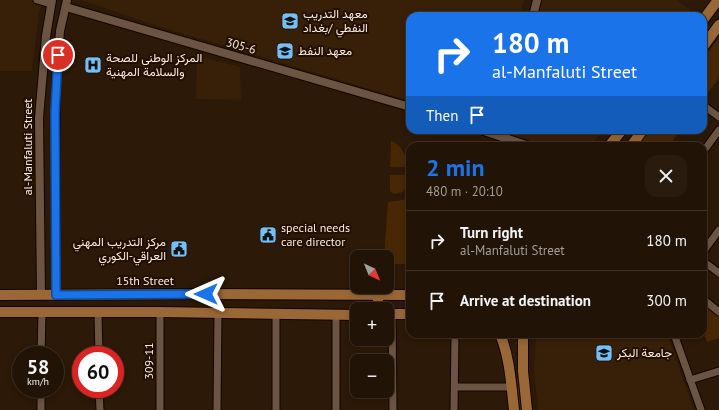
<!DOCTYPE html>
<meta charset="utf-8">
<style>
:root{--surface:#211305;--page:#291c0f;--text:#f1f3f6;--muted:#a29e9a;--line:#3e3227;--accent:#1a73e8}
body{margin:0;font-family:"PT Sans",Vazirmatn,sans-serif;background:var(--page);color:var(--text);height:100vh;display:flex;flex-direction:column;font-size:15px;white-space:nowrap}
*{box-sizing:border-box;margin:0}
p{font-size:13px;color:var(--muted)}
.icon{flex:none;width:22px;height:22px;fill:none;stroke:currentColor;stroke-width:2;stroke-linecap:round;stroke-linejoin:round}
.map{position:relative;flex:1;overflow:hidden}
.details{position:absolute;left:406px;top:142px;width:301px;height:196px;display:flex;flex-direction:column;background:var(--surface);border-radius:12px;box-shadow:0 2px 6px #0003,0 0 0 1px var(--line)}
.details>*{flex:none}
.banner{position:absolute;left:406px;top:12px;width:301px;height:122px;border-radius:12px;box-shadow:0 2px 6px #0003,0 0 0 1px var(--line);background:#1a73e8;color:#fff;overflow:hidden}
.needle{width:26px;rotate:137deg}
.tools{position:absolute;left:350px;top:250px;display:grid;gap:8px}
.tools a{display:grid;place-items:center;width:44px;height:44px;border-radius:8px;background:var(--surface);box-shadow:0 2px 6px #0003,0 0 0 1px var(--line);font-size:20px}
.speed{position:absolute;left:12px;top:346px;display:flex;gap:8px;font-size:20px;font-weight:700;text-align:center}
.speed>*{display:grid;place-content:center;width:52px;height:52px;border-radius:50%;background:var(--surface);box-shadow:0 2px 6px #0003,0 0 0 1px var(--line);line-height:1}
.speed small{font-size:10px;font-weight:400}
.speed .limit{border:6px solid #d22;background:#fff;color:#111}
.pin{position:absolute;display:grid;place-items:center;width:34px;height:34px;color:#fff;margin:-17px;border:2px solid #fff;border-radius:50%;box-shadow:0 1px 4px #0007}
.me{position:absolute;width:44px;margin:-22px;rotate:270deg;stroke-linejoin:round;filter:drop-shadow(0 0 3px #0008)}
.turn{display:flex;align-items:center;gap:14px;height:84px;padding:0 20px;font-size:18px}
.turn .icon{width:52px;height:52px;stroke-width:2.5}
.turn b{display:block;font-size:28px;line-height:34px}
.then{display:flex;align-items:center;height:38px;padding:0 20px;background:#0003;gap:8px;font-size:15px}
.round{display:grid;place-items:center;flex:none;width:42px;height:42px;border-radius:12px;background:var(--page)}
.summary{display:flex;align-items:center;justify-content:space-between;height:68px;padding:0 20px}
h1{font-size:24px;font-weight:700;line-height:30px;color:var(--accent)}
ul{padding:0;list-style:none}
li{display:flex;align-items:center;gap:12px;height:60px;padding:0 20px;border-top:1px solid var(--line)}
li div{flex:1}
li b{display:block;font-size:15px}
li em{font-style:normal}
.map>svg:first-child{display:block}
.built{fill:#381f08}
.green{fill:#482705}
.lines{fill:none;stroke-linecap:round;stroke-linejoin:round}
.minor-casing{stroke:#130400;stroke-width:9}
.tertiary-casing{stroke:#130400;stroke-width:10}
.primary-casing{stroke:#130400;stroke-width:12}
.minor{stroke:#6b5442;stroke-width:7}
.tertiary{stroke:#6b5442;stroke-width:8}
.primary{stroke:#9a6736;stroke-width:10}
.route-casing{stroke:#114b97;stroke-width:10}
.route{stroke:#1a73e8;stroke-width:7}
.labels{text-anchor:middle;stroke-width:4;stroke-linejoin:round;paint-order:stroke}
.poi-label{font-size:12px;fill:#faece1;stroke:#220f01;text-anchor:start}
.street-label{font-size:12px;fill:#faece1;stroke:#220f01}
</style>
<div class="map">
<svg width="719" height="410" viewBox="0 0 719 410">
<rect width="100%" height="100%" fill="#2c1907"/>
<g class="built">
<path d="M0,0H43L39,13L32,71H0Z"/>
<path d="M81,0H524L520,16H410V101L157,26Z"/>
<path d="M537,0H677L690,10L686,16H533Z"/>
<path d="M197,56L240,67L241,100L196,99Z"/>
<path d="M501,130H603L591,146H529L500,136Z"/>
<path d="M536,334H667L694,410H538L534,372Z"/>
</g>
<g class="green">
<path d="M719,38V78L703,99V58Z"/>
<path d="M649,130H680L669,146H637Z"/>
<path d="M391,141C402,145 407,156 407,167H390Z"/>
<path d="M390,175H408L407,183L403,192L394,194L390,191Z"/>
<path d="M409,199L410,264H387V257H384L388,202Z"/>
<path d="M703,299L719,312V338L707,342L703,331Z"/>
<path d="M518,377L520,379L524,410H518L515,383Z"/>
</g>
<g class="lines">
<g class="minor-casing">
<g id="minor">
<path d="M37,0L51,4"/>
<path d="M703,105L719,117"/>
<path d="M703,152L719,130"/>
<path d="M703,252L719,230"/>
<path d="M703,261L719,273"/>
<path d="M703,299L719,312"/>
<path d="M98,313L99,355"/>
<path d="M336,314V410"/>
<path d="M392,314L393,410"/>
<path d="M674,334L701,410"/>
<path d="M41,355L42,312"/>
<path d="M690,380L719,371"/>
<path d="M455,387H512"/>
<path d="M99,389L100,410"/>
<path d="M41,410V389"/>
<path d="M160,410V312"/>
<path d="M217,410L218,312"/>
<path d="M276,410V313"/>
<path d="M454,410L455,334"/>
</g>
</g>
<g class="tertiary-casing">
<g id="tertiary">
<path d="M66,7L410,107"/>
<path d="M533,16L537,0"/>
<path d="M481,130L529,146"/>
<path d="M41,295L39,118L46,36L52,0"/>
<path d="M56,295V82L60,31L67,0"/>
</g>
</g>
<g class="primary-casing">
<g id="primary">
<path d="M703,20L718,0"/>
<path d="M703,47L719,25"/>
<path d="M609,146L622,130"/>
<path d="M631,146L643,130"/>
<path d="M0,295L206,294L410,295"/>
<path d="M378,309V295"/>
<path d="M0,312H160L357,315"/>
<path d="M387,314H410"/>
<path d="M500,334C510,358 511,384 514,410"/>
<path d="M523,334V371L527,410"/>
</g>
</g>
<use href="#minor" class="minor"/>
<use href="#tertiary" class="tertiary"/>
<use href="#primary" class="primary"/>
</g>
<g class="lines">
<g class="route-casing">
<path id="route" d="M58,55L55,112L56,295L206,294"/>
</g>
<use href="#route" class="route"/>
</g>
<defs>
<g id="university-square" transform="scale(0.9)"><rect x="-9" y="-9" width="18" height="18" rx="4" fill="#74c0f6" stroke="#220f01"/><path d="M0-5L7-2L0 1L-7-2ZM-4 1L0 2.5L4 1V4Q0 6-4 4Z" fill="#111"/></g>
<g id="hospital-square" transform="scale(0.9)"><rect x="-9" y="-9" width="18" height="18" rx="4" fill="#74c0f6" stroke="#220f01"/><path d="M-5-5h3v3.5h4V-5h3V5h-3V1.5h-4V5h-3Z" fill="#111"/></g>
<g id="civic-square" transform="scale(0.9)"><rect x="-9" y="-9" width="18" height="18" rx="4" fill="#74c0f6" stroke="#220f01"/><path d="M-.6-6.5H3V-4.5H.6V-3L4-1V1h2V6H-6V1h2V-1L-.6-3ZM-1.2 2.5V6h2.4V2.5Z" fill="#111"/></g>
</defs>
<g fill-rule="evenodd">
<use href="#university-square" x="290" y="21"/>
<use href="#university-square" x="285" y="51"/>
<use href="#hospital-square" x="93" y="65"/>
<use href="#civic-square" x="268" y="235"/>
<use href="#civic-square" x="179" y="249"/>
<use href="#university-square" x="604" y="353"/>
</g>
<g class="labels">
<g class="poi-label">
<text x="303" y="18">معهد التدريب<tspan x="303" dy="14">النفطي /بغداد</tspan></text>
<text x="298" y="55">معهد النفط</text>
<text x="106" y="62">المركز الوطني للصحة<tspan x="106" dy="14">والسلامة المهنية</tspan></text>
<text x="281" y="232">special needs<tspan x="281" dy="14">care director</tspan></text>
<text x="166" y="246" text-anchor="end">مركز التدريب المهني<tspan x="166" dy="14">العراقي-الكوري</tspan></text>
<text x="617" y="357">جامعة البكر</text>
</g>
<g class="street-label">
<text transform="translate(241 46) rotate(16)" y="4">305-6</text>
<text transform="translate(28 147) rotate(-90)" y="4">al-Manfaluti Street</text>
<text x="145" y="285">15th Street</text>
<text transform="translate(149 361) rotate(-90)" y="4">309-11</text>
</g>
</g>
</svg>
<div class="tools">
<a><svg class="needle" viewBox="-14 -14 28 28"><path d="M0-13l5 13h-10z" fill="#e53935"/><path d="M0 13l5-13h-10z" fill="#a29e9a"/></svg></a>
<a>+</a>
<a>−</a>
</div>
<div class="speed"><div>58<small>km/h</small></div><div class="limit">60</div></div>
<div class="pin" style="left:58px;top:55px;background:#d93025"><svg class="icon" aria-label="arrive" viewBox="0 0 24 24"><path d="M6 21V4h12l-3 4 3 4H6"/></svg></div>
<svg class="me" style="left:206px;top:294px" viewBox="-20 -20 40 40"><path d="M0-17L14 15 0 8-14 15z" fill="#1a73e8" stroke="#fff" stroke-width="4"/></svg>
<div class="banner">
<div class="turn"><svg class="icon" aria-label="right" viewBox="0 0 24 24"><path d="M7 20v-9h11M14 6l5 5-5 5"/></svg><div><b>180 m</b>al-Manfaluti Street</div></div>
<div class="then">Then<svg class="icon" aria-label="arrive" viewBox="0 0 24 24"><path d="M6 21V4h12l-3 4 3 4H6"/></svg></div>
</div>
<section class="details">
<div class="summary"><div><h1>2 min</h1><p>480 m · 20:10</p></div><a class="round"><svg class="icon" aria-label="close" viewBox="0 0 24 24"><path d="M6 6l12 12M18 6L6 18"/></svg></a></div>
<ul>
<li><svg class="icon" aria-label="right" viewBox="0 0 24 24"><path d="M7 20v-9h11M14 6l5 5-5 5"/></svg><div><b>Turn right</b><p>al-Manfaluti Street</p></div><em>180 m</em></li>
<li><svg class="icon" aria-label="arrive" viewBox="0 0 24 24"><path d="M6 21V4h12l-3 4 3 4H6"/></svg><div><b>Arrive at destination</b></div><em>300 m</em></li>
</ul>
</section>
</div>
